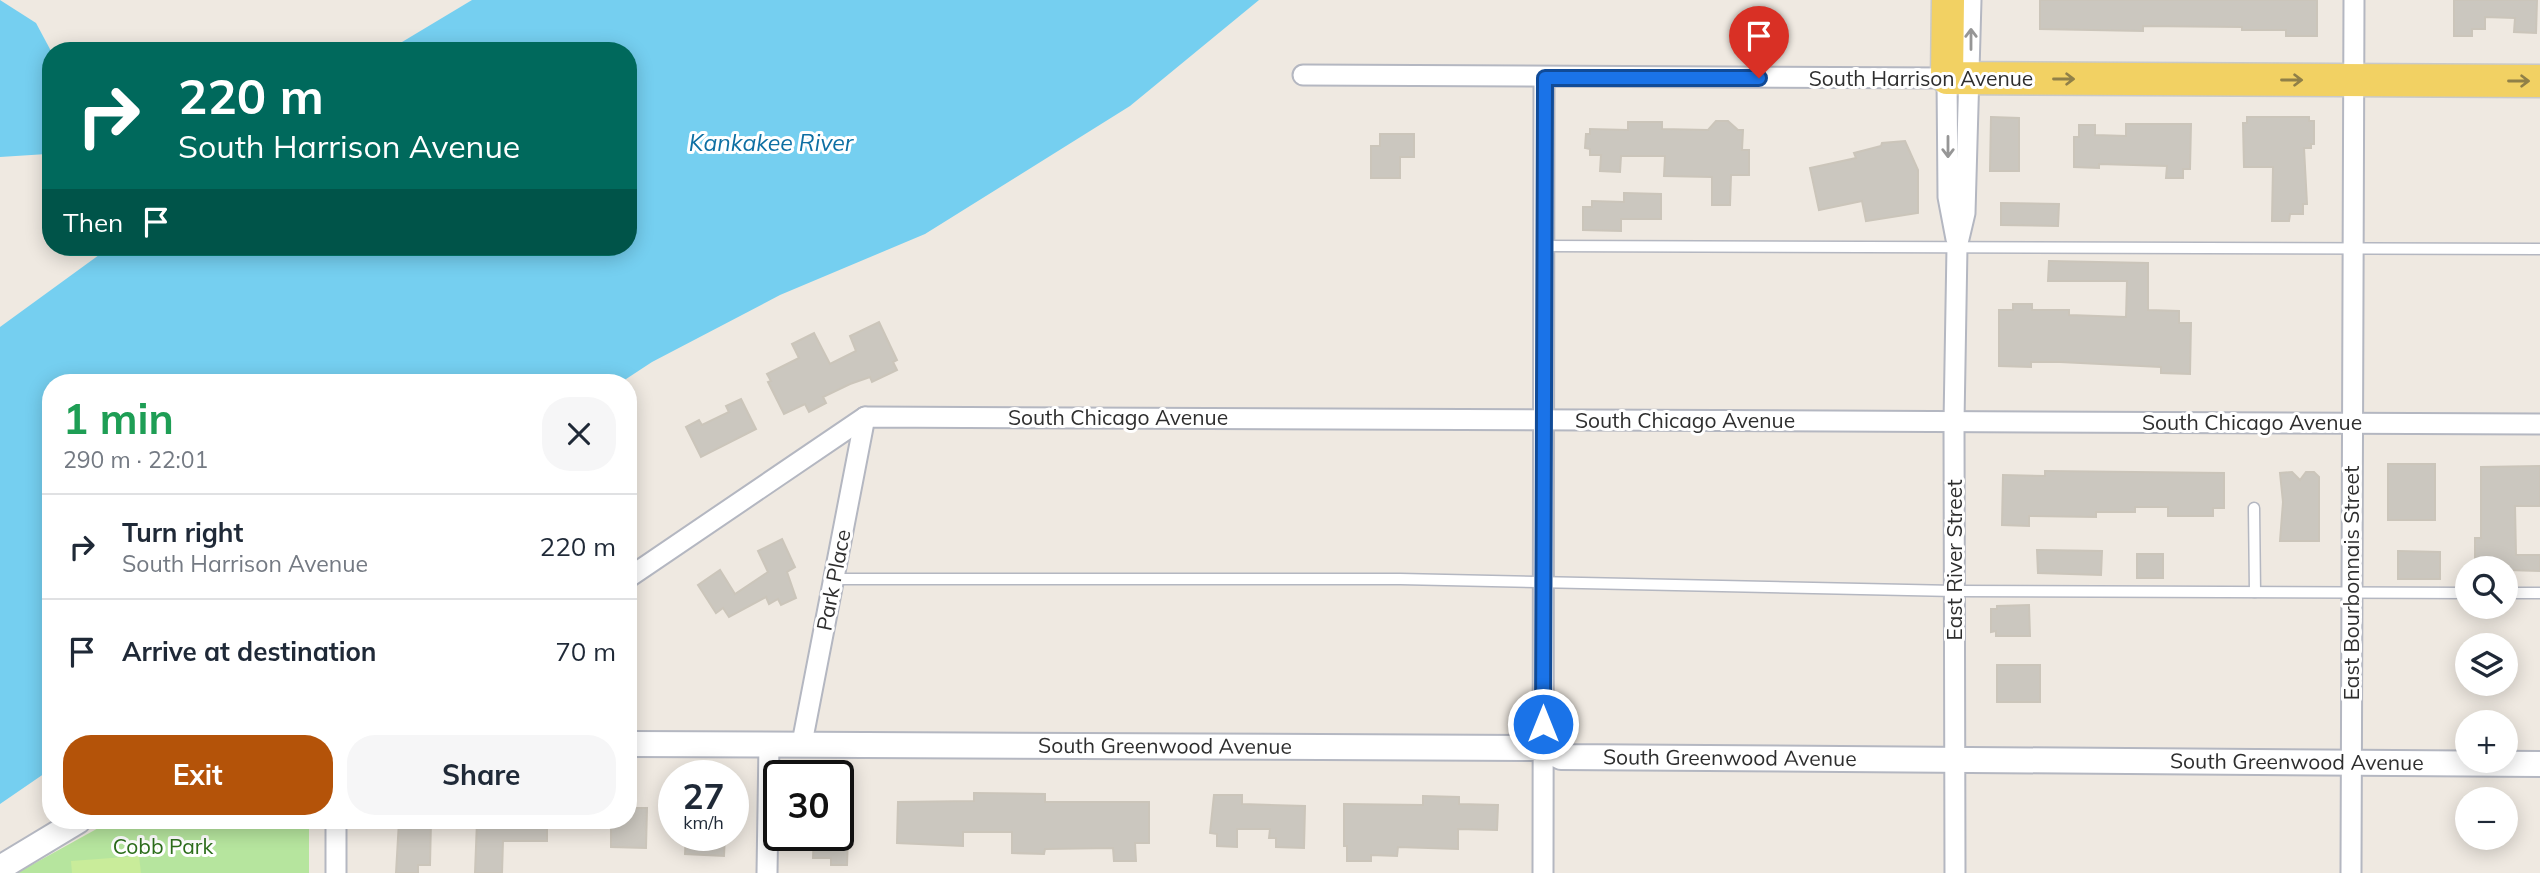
<!DOCTYPE html>
<meta charset="utf-8">
<style>
:root{--surface:#fff;--page:#f6f6f7;--text:#1f2937;--muted:#747a83;--line:#e0e1e3;--accent:#b45309}
body{margin:0;font-family:Mulish,sans-serif;background:var(--page);color:var(--text);height:100vh;display:flex;flex-direction:column;font-size:26px;white-space:nowrap}
*{box-sizing:border-box;margin:0}
p{font-size:23px;color:var(--muted)}
.icon{flex:none;width:38px;height:38px;fill:none;stroke:currentColor;stroke-width:2;stroke-linecap:round;stroke-linejoin:round}
.map{position:relative;flex:1;overflow:hidden}
.side{position:absolute;left:42px;top:374px;width:595px;height:455px;display:flex;flex-direction:column;background:var(--surface);border-radius:28px;box-shadow:0 4px 18px #0003}
.side>*{flex:none}
.hud{position:absolute;left:42px;top:42px;width:595px;height:214px;border-radius:28px;box-shadow:0 4px 18px #0003;background:#00695c;color:#fff;overflow:hidden}
.tools{position:absolute;left:2455px;top:556px;display:grid;gap:14px}
.tools a{display:grid;place-items:center;width:63px;height:63px;border-radius:50%;background:var(--surface);box-shadow:0 4px 18px #0003;font-size:35px}
.speed{position:absolute;left:658px;top:760px;display:flex;gap:14px;font-size:35px;font-weight:700;text-align:center}
.speed>*{display:grid;place-content:center;width:91px;height:91px;border-radius:50%;background:var(--surface);box-shadow:0 4px 18px #0003;line-height:1}
.speed small{font-size:18px;font-weight:400}
.speed .limit{border:4px solid #111;border-radius:10px;background:#fff;color:#111}
.pin{position:absolute;display:grid;place-items:center;width:60px;height:60px;color:#fff;margin:-72px -30px;border-radius:50% 50% 50% 0;rotate:-45deg;box-shadow:0 0 7px #0007}
.pin .icon{rotate:45deg}
.me{position:absolute;width:77px;margin:-38px;rotate:0deg;stroke-linejoin:round;filter:drop-shadow(0 0 5px #0008)}
.turn{display:flex;align-items:center;gap:24px;height:147px;padding:0 21px;font-size:32px}
.turn .icon{width:91px;height:91px;stroke-width:2.5}
.turn b{display:block;font-size:49px;line-height:60px}
.then{display:flex;align-items:center;height:66px;padding:0 21px;background:#0003;gap:14px;font-size:26px}
.round{display:grid;place-items:center;flex:none;width:74px;height:74px;border-radius:28px;background:var(--page)}
.headline{display:flex;align-items:center;justify-content:space-between;height:119px;padding:0 21px}
h1{font-size:42px;font-weight:700;line-height:52px;color:#1e9e55}
.cta{display:flex;gap:14px;margin-top:auto;padding:14px 21px}
.cta a{flex:1;height:80px;border-radius:28px;background:var(--accent);color:#fff;font-size:28px;font-weight:700;line-height:80px;text-align:center}
.cta a+a{background:var(--page);color:var(--text)}
ul{padding:0;list-style:none}
li{display:flex;align-items:center;gap:21px;height:105px;padding:0 21px;border-top:2px solid var(--line)}
li div{flex:1}
li b{display:block;font-size:26px}
li em{font-style:normal}
.map>svg:first-child{display:block}
.green{fill:#b6e59e}
.pitch{fill:#c9ec9a}
.water{fill:#75cff0}
.building{fill:#cbc7bf;stroke:#cbc5ba;stroke-width:2}
.lines{fill:none;stroke-linecap:round;stroke-linejoin:round}
.service-casing{stroke:#b4b7c1;stroke-width:13}
.minor-casing{stroke:#b4b7c1;stroke-width:23}
.tertiary-casing{stroke:#b4b7c1;stroke-width:28}
.primary-casing{stroke:#c9c9c9;stroke-width:35}
.service{stroke:#fff;stroke-width:10}
.minor{stroke:#fff;stroke-width:19}
.tertiary{stroke:#fff;stroke-width:24}
.primary{stroke:#f2d163;stroke-width:32}
.oneway{stroke:#969696}
.oneway2{stroke:#908048}
.route-casing{stroke:#114b97;stroke-width:18}
.route{stroke:#1a73e8;stroke-width:12}
.labels{text-anchor:middle;stroke-width:6;stroke-linejoin:round;paint-order:stroke}
.street-label{font-size:21px;fill:#2e2e2e;stroke:#fff}
.park-label{font-size:21px;fill:#2c6e1b;stroke:#fff}
.water-label{font-size:23px;font-style:italic;fill:#0d6fa3;stroke:#fff}
</style>
<div class="map">
<svg width="2540" height="873" viewBox="0 0 2540 873">
<rect width="100%" height="100%" fill="#efe9e1"/>
<path class="green" d="M111,821H309V873H17Z"/>
<path class="pitch" d="M139,856L141,873H72L71,861Z"/>
<g class="water">
<path d="M0,0L36,23L51,51V149L47,154L0,157Z"/>
<path d="M472,0H1259L1130,106L925,234L780,295L652,362L620,383H51V769L0,804V327L110,247H628V51H387Z"/>
</g>
<g class="building">
<path d="M2040,0H2317V36H2286V30H2242V27L2143,26V31L2040,29Z"/>
<path d="M2454,0H2537L2536,33L2514,32L2515,18L2485,17V29H2472V36H2454Z"/>
<path d="M1991,117L2019,118V171H1990Z"/>
<path d="M2247,117H2309V121H2314V144H2311V148H2304L2307,204H2303V214H2290L2289,221H2272L2273,167H2244L2243,123H2247Z"/>
<path d="M1716,121H1728L1738,130H1743L1742,150H1749V175H1731L1730,205H1712V177L1664,176L1665,156H1621L1620,172L1600,171L1601,155H1590V149L1585,148L1586,134H1590V129L1628,130V122H1662V129L1708,130Z"/>
<path d="M2126,124H2191L2190,169H2183V178H2166L2167,166L2099,164V168L2074,167V137H2079V125H2095V135L2126,136Z"/>
<path d="M1380,134H1414V157H1400V178H1371V146H1380Z"/>
<path d="M1905,141L1918,170V213L1866,221L1862,201L1819,210L1810,168L1856,158L1854,153L1881,146L1882,143Z"/>
<path d="M1624,193L1661,194V219H1621V231L1583,230V207H1592V201L1624,202Z"/>
<path d="M2001,203L2059,204L2058,226L2001,225Z"/>
<path d="M2049,261L2148,263V310L2179,311V323H2191L2190,374L2161,373V367L2060,362H2031V367L1999,366V310H2013V304H2032V310H2069V315L2126,317L2127,281H2048Z"/>
<path d="M879,322L897,360L893,362L897,370L872,382L870,377L850,384L823,397L826,403L809,412L805,404L784,414L768,382L771,381L767,374L799,358L792,344L814,333L830,364L856,351L850,336Z"/>
<path d="M741,399L756,429L701,457L686,427L699,420L702,425L729,412L726,406Z"/>
<rect x="2388" y="464" width="47" height="56"/>
<path d="M2540,466V506H2515L2516,555H2540V571L2475,569V538H2481V467Z"/>
<path d="M2045,471L2224,473V508H2213V516H2168V507H2135V512H2096V517L2029,516V526L2002,525L2003,475L2045,476Z"/>
<path d="M2292,472L2300,480L2306,472H2314L2319,477V541H2280L2283,502L2280,473Z"/>
<path d="M782,539L795,567L787,572L796,598L781,605L778,599L769,604L766,597L729,617L723,608L716,613L698,585L720,570L735,594L768,572L758,551Z"/>
<path d="M2037,550L2102,551L2101,575L2038,573Z"/>
<path d="M2398,551L2440,552V579H2398Z"/>
<rect x="2137" y="554" width="26" height="24"/>
<path d="M2029,605L2030,636H1996V631L1991,632V609H1997V606Z"/>
<rect x="1997" y="665" width="43" height="37"/>
<path d="M974,793L1045,794V802H1149V843H1135L1136,861H1114L1113,848L1045,849L1044,854L1012,853V832H963V846L897,843L898,802L974,801Z"/>
<path d="M1214,795H1242V804L1305,806L1304,848L1276,847V838H1269L1270,829H1237V847L1217,846V834L1210,833Z"/>
<path d="M1423,796L1459,797V804L1498,805L1497,830L1458,829V849L1398,847L1397,856L1371,855V861H1347V846H1344V804L1423,805Z"/>
<path d="M628,808H647L646,848L611,847V821H628Z"/>
<path d="M399,821H431L430,865H418V873H396Z"/>
<path d="M477,821H547V841H503L502,873H475Z"/>
<path d="M686,835H725L724,856L685,854Z"/>
<path d="M814,835H848L847,865H831V858H813Z"/>
</g>
<g class="lines">
<g class="service-casing">
<g id="service">
<path d="M1543,246L2540,249"/>
<path d="M2254,508L2255,592"/>
<path d="M834,579H1400L1955,591L2468,593"/>
<path d="M2506,593H2540"/>
</g>
</g>
<g class="minor-casing">
<g id="minor">
<path d="M1303,75L1947,78L1948,197L1956,239"/>
<path d="M628,578L865,417L2540,424"/>
<path d="M802,743L865,417"/>
<path d="M336,821V873"/>
<path d="M767,873L769,744"/>
<path d="M1543,873L1544,78"/>
<path d="M1955,873L1954,422L1957,247L1965,213L1971,0"/>
<path d="M2351,873L2354,0"/>
</g>
</g>
<g class="tertiary-casing">
<g id="tertiary">
<path id="s1" d="M628,744L1543,748L1561,757L2540,764"/>
<path d="M0,868L78,821"/>
</g>
</g>
<g class="primary-casing">
<path id="primary" d="M1948,0L1947,78L2540,81"/>
</g>
<use href="#service" class="service"/>
<use href="#minor" class="minor"/>
<use href="#tertiary" class="tertiary"/>
<use href="#primary" class="primary"/>
</g>
<defs><path id="oneway-shaft" d="M-6 0H5M1.5-3L5.5 0L1.5 3" fill="none" stroke-width="1.6" stroke-linecap="round" stroke-linejoin="round" transform="scale(1.75)"/></defs>
<g class="oneway">
<use href="#oneway-shaft" transform="translate(1971 39) rotate(-90)"/>
<use href="#oneway-shaft" transform="translate(1948 147) rotate(90)"/>
</g>
<g class="oneway2">
<use href="#oneway-shaft" transform="translate(2064 79)"/>
<use href="#oneway-shaft" transform="translate(2292 80)"/>
<use href="#oneway-shaft" transform="translate(2519 81)"/>
</g>
<g class="lines">
<g class="route-casing">
<path id="route" d="M1543,724L1545,78H1759"/>
</g>
<use href="#route" class="route"/>
</g>
<g class="labels">
<g class="street-label">
<text x="1921" y="86">South Harrison Avenue</text>
<text x="1118" y="425">South Chicago Avenue</text>
<text x="1685" y="428">South Chicago Avenue</text>
<text x="2252" y="430">South Chicago Avenue</text>
<text transform="translate(1955 560) rotate(-90)" y="7">East River Street</text>
<text transform="translate(834 580) rotate(-79)" y="7">Park Place</text>
<text transform="translate(2352 583) rotate(-90)" y="7">East Bourbonnais Street</text>
<text dy="7" stroke="none"><textPath href="#s1" startOffset="537">South Greenwood Avenue</textPath></text>
<text dy="7" stroke="none"><textPath href="#s1" startOffset="1104">South Greenwood Avenue</textPath></text>
<text dy="7" stroke="none"><textPath href="#s1" startOffset="1671">South Greenwood Avenue</textPath></text>
</g>
<g class="park-label">
<text x="163" y="854">Cobb Park</text>
</g>
<g class="water-label">
<text x="771" y="151">Kankakee River</text>
</g>
</g>
</svg>
<div class="tools">
<a><svg class="icon" aria-label="search" viewBox="0 0 24 24"><circle cx="10" cy="10" r="6"/><path d="M15 15l6 6"/></svg></a>
<a><svg class="icon" aria-label="layers" viewBox="0 0 24 24"><path d="M12 4l9 5-9 5-9-5zM3 14l9 5 9-5"/></svg></a>
<a>+</a>
<a>−</a>
</div>
<div class="speed"><div>27<small>km/h</small></div><div class="limit">30</div></div>
<div class="pin" style="left:1759px;top:78px;background:#d93025"><svg class="icon" aria-label="arrive" viewBox="0 0 24 24"><path d="M6 21V4h12l-3 4 3 4H6"/></svg></div>
<svg class="me" style="left:1543px;top:724px" viewBox="-20 -20 40 40"><circle r="17" fill="#1a73e8" stroke="#fff" stroke-width="3"/><path d="M0-11L8 9 0 5-8 9z" fill="#fff"/></svg>
<div class="hud">
<div class="turn"><svg class="icon" aria-label="right" viewBox="0 0 24 24"><path d="M7 20v-9h11M14 6l5 5-5 5"/></svg><div><b>220 m</b>South Harrison Avenue</div></div>
<div class="then">Then<svg class="icon" aria-label="arrive" viewBox="0 0 24 24"><path d="M6 21V4h12l-3 4 3 4H6"/></svg></div>
</div>
<section class="side">
<div class="headline"><div><h1>1 min</h1><p>290 m · 22:01</p></div><a class="round"><svg class="icon" aria-label="close" viewBox="0 0 24 24"><path d="M6 6l12 12M18 6L6 18"/></svg></a></div>
<ul>
<li><svg class="icon" aria-label="right" viewBox="0 0 24 24"><path d="M7 20v-9h11M14 6l5 5-5 5"/></svg><div><b>Turn right</b><p>South Harrison Avenue</p></div><em>220 m</em></li>
<li><svg class="icon" aria-label="arrive" viewBox="0 0 24 24"><path d="M6 21V4h12l-3 4 3 4H6"/></svg><div><b>Arrive at destination</b></div><em>70 m</em></li>
</ul>
<div class="cta"><a>Exit</a><a>Share</a></div>
</section>
</div>
